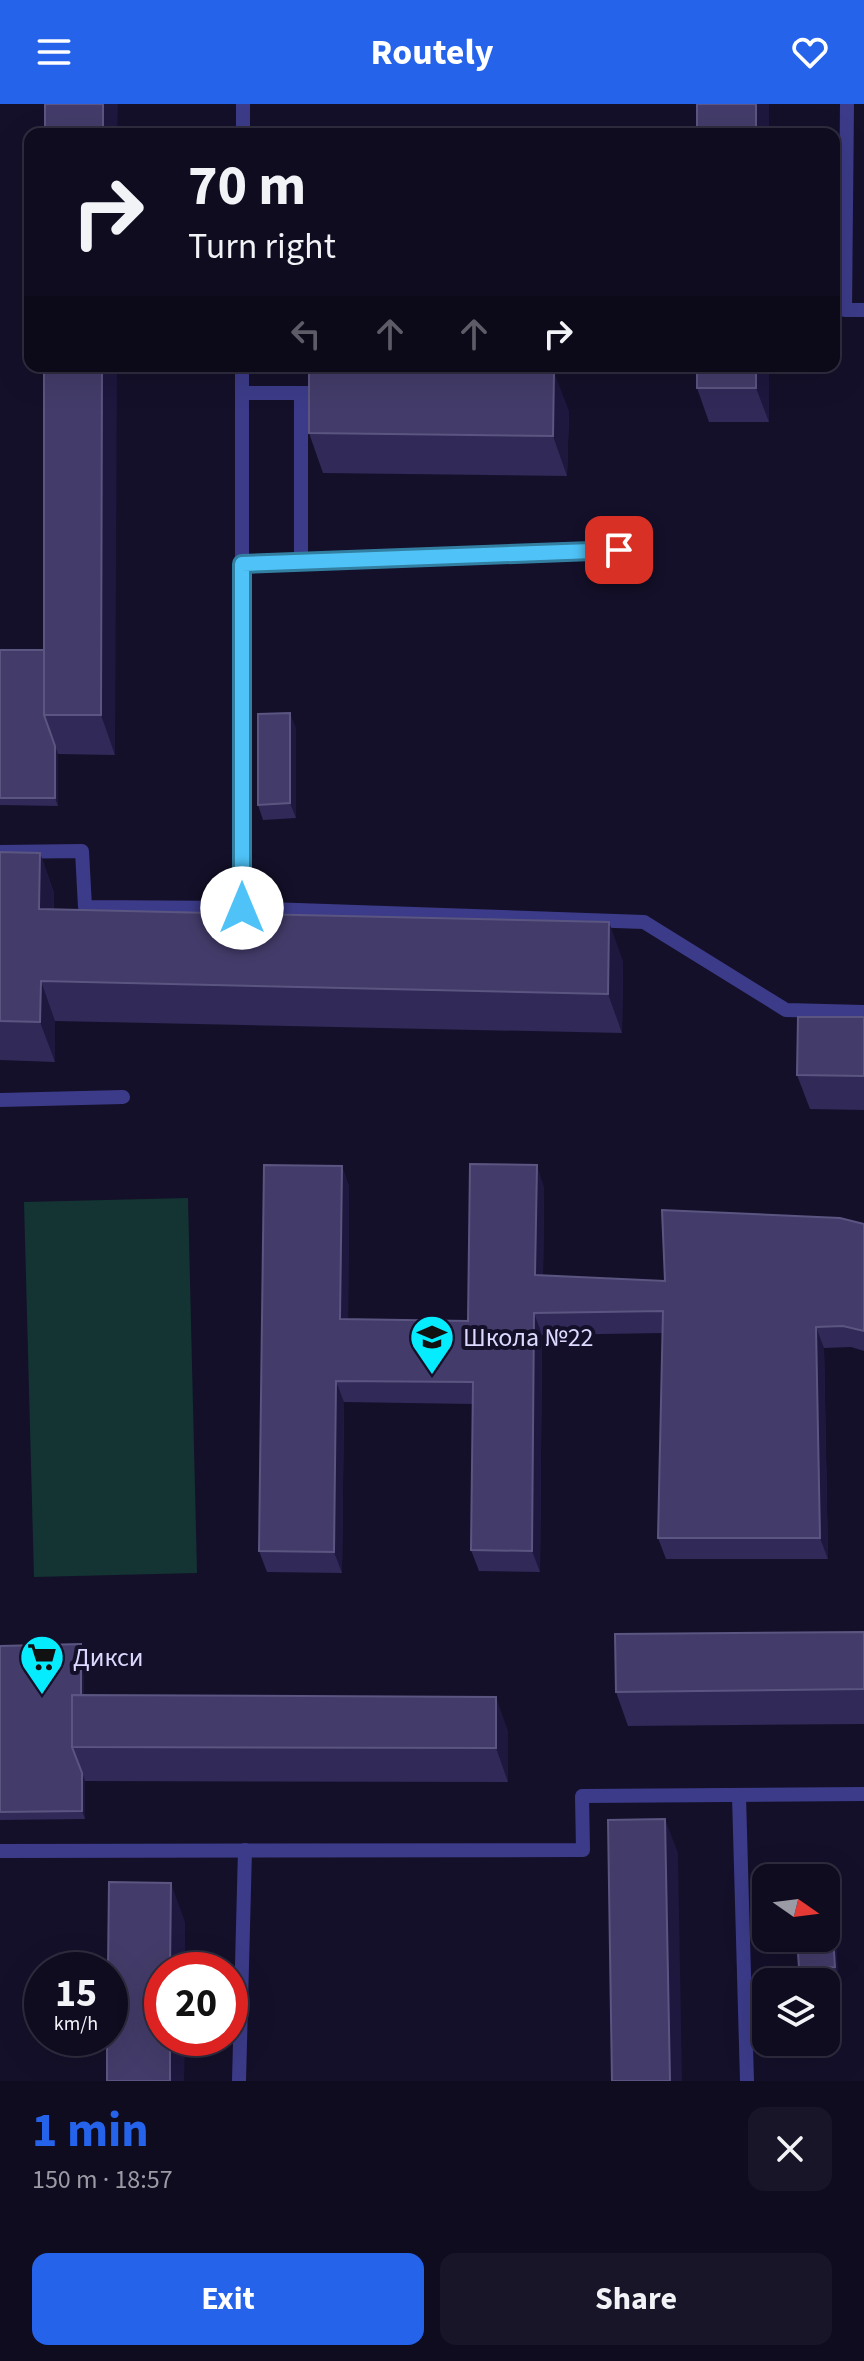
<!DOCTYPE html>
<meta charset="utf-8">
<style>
:root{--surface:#0f0c20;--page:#181529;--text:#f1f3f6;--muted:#9b9ba5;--line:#2f2c3e;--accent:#2563eb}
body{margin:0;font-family:"Source Sans 3",sans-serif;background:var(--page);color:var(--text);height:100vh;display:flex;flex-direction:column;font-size:30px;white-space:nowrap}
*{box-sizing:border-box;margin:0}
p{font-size:26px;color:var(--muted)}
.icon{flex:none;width:44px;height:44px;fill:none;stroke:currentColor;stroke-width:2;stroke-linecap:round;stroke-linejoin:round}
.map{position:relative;height:1977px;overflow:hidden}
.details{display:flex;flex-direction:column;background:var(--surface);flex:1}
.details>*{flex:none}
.top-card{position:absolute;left:24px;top:24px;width:816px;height:244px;border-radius:16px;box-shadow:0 8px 32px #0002,0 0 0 2px var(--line);background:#0f0c20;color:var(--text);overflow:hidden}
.needle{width:52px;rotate:104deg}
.controls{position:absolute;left:752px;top:1760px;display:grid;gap:16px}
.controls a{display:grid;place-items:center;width:88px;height:88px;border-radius:16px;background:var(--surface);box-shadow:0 8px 32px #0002,0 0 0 2px var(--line);font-size:40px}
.speed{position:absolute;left:24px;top:1848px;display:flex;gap:16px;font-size:40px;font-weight:700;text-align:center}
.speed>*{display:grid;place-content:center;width:104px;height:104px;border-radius:50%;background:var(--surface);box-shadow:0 8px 32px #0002,0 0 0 2px var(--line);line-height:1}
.speed small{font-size:20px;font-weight:400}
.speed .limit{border:12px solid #d22;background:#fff;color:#111}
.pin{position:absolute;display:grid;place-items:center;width:68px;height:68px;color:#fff;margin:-34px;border-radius:16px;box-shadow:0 4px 12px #0006}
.me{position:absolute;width:88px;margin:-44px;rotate:0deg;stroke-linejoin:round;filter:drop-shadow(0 0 6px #0008)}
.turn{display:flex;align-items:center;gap:28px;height:168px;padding:0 32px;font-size:36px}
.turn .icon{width:104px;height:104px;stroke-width:2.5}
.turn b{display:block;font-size:56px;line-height:68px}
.lanes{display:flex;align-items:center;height:76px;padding:0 32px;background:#0003;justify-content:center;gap:40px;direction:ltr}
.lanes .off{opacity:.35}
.round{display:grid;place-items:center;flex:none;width:84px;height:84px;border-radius:16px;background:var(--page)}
.headline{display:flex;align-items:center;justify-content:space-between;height:136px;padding:0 32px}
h1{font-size:48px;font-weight:700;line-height:60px;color:var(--accent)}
.primary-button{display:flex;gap:16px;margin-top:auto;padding:16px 32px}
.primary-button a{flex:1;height:92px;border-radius:16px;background:var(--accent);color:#fff;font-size:32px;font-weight:700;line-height:92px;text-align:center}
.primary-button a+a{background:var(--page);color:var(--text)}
header{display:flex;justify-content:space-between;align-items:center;height:104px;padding:0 32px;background:var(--accent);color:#fff;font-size:36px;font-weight:700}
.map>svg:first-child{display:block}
.green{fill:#133432}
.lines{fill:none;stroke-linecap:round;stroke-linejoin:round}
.lane{stroke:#3c3b89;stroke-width:14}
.wall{fill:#312958}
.shaded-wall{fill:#1e173e}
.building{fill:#433c6a;stroke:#5b5581;stroke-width:2}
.route-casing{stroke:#337fa1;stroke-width:20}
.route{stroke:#4fc3f7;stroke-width:14}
.labels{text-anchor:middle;stroke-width:8;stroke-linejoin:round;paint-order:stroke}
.poi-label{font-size:26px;fill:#dcd9ff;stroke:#14102a;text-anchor:start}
</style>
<header><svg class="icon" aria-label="menu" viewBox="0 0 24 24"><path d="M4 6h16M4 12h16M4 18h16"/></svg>Routely<svg class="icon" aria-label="heart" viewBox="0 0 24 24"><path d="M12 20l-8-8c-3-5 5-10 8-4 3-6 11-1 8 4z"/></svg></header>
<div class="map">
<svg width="864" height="1977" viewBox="0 0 864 1977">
<rect width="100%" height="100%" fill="#14102a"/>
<path class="green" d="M188,1094L197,1469L34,1473L24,1098Z"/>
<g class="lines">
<g class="lane">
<path d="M243,0V30"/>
<path d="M847,0L845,206H864"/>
<path d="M242,262V804L644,818L786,906L864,908"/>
<path d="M242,289H325"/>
<path d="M301,289V458"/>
<path d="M242,460L619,446"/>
<path d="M0,748L82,747L85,803L242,804"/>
<path d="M0,996L123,993"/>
<path d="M739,1692L747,1977"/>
<path d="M0,1747L583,1746L582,1692L864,1690"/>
<path d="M239,1977L245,1746"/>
</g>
</g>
<g class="wall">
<path d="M44,262L115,651L58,650V702L0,701V546H44Z"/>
<path d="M697,262H769V318H709L697,284Z"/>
<path d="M569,307L567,372L323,369L309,329Z"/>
<path d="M296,624V714L263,716L258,701Z"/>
<path d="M0,748L40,749L54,789V806L623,857L622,929L55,917V958L0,956Z"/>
<path d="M864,913V1006L810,1005L797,971Z"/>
<path d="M342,1062L349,1083L348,1215L468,1217L544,1083L543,1171L665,1177L864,1120V1247L851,1243L824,1244L828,1455H666L658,1434L663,1229L542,1231L540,1468L479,1467L471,1446L473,1300L344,1298L342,1469L267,1468L259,1447Z"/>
<path d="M864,1528V1620L628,1622L616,1588Z"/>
<path d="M81,1540L84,1548V1591L508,1627V1678L85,1677V1715L0,1716V1542Z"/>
<path d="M836,1841L838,1870L802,1872L799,1864Z"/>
</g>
<g class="shaded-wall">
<path d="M103,0H118L117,30H103Z"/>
<rect x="756" y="0" width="13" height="30"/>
<path d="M102,262H117L115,651L101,611Z"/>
<path d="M756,262H769V318L756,284Z"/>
<path d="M554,268L569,307L567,372L553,332Z"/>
<path d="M290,609L296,624V714L290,699Z"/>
<path d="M55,642L58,650V702L55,694Z"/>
<path d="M40,749L54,789L53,845L39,805Z"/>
<path d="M609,818L623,857L622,929L608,890Z"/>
<path d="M41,877L55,917V958L40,918Z"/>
<path d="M537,1061L544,1083L543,1192L535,1171Z"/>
<path d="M342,1062L349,1083L348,1237L340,1215Z"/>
<path d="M534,1209L542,1231L540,1468L532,1447Z"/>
<path d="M816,1223L824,1244L828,1455L820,1434Z"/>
<path d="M336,1277L344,1298L342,1469L334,1448Z"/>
<path d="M81,1540L84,1548V1643H82Z"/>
<path d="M496,1593L508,1627V1678L496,1644Z"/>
<path d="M82,1669L85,1677V1715L82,1707Z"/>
<path d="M665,1715L678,1749L682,1977H670Z"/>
<path d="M171,1779L185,1818V1866H170Z"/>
<path d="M833,1833L836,1841L838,1870L835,1863Z"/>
<path d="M170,1934H185L184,1977H170Z"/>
</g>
<g class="building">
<rect x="45" y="0" width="58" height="30"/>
<rect x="697" y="0" width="59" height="30"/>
<path d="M44,262H102L101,611H44Z"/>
<rect x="697" y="262" width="59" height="22"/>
<path d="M309,264L554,268L553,332L309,329Z"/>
<path d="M0,546H44V611L55,642V694H0Z"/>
<path d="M290,609V699L258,701V610Z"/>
<path d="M0,748L40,749L39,805L609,818L608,890L41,877L40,918L0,917Z"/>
<path d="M798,913H864V972L797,971Z"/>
<path d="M470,1060L537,1061L535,1171L665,1177L662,1106L840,1114L864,1120V1227L843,1222L816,1223L820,1434H658L663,1207L534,1209L532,1447L471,1446L473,1278L336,1277L334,1448L259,1447L264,1061L342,1062L340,1215L468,1217Z"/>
<path d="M864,1528V1585L616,1588L615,1530Z"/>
<path d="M81,1540V1591H72V1643L82,1669V1707L0,1708V1542Z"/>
<path d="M72,1591L496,1593V1644L72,1643Z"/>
<path d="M665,1715L670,1977H612L608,1716Z"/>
<path d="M109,1778L171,1779L170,1866H162V1934H170V1977H107V1934H110V1866H108Z"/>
<path d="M826,1833H833L835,1863L799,1864L797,1834Z"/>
</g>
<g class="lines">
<g class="route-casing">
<path id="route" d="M242,804V460L619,446"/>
</g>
<use href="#route" class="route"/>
</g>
<defs>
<g id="school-pin" transform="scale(2.3)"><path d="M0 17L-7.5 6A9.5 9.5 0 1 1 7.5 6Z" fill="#05ecff" stroke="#14102a"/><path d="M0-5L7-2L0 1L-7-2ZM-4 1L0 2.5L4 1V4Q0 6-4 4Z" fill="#111"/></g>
<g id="supermarket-pin" transform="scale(2.3)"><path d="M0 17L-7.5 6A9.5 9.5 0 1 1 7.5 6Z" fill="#05ecff" stroke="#14102a"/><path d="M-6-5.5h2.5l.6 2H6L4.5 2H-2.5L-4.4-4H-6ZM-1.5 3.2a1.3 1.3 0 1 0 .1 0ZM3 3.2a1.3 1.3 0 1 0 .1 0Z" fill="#111"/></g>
</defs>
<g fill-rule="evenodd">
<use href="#school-pin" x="432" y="1233"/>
<use href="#supermarket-pin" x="42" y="1553"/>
</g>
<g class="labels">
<g class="poi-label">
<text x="463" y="1242">Школа №22</text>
<text x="73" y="1562">Дикси</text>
</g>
</g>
</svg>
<div class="controls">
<a><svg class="needle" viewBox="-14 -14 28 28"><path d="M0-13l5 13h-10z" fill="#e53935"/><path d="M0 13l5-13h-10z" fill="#9b9ba5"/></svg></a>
<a><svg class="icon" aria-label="layers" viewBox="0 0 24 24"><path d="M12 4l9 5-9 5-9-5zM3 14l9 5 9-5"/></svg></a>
</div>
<div class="speed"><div>15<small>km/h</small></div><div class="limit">20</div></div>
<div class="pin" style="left:619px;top:446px;background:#d93025"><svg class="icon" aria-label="arrive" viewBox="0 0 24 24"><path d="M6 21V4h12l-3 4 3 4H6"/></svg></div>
<svg class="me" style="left:242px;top:804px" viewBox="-20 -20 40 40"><circle r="19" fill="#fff"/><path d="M0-13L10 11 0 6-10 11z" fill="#4fc3f7"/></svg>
<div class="top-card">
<div class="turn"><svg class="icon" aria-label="right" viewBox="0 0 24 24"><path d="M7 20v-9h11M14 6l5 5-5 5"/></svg><div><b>70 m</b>Turn right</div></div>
<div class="lanes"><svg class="icon off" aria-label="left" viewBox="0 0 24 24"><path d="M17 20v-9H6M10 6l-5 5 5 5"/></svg><svg class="icon off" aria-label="ahead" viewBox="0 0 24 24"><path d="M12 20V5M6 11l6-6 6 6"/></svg><svg class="icon off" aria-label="ahead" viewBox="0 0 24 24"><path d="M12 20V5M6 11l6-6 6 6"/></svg><svg class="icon" aria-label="right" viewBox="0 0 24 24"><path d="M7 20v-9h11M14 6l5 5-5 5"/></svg></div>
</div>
</div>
<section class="details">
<div class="headline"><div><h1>1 min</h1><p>150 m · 18:57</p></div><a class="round"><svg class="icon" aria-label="close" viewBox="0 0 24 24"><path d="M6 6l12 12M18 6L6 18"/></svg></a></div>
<div class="primary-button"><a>Exit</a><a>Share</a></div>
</section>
